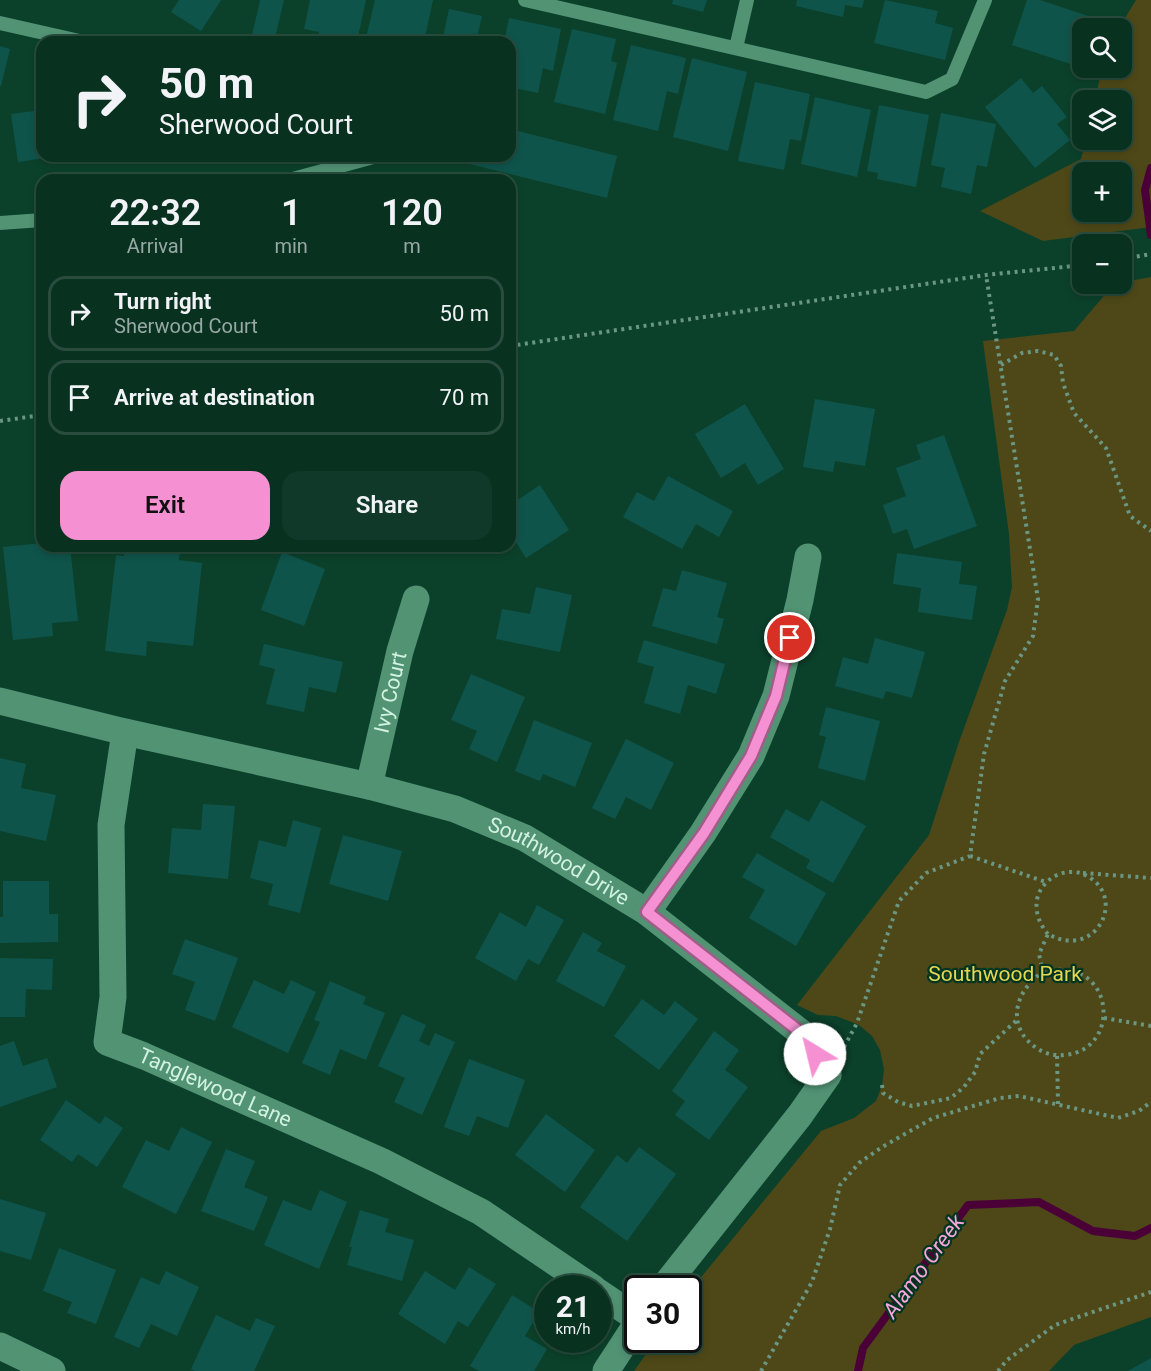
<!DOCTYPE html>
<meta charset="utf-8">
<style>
:root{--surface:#083120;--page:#113929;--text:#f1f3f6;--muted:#98a9a5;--line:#294c3e;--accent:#f591d2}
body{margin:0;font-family:Roboto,sans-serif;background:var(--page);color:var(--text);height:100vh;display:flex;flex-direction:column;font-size:22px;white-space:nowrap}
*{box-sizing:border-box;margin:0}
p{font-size:20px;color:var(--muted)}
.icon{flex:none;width:33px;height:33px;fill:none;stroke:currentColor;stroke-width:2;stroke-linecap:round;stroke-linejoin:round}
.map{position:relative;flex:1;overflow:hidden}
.drawer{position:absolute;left:36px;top:174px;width:480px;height:378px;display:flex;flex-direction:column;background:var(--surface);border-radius:18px;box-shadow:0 3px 9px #0003,0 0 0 2px var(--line)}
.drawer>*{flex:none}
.hud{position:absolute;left:36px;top:36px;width:480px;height:126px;border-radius:18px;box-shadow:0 3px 9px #0003,0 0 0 2px var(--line);background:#083120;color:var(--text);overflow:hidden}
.tools{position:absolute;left:1072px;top:18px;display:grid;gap:12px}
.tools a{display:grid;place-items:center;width:60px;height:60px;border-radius:12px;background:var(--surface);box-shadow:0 3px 9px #0003,0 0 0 2px var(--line);font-size:30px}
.speed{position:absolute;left:534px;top:1275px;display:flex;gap:12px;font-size:30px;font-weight:700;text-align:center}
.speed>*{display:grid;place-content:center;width:78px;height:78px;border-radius:50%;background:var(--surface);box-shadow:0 3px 9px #0003,0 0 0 2px var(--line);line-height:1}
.speed small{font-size:15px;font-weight:400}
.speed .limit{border:3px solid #111;border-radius:9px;background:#fff;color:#111}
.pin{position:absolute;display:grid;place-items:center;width:51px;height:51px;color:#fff;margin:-26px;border:3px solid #fff;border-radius:50%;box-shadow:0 2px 6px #0007}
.me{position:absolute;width:66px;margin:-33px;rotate:324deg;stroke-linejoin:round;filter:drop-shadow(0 0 4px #0008)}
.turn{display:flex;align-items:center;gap:21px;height:126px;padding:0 24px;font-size:27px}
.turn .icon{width:78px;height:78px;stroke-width:2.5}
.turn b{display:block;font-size:42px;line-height:51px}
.eta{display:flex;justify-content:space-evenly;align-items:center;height:102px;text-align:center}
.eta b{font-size:36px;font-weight:600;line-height:42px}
.cta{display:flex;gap:12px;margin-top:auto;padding:12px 24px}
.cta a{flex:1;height:69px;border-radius:18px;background:var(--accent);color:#111;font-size:24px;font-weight:600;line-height:69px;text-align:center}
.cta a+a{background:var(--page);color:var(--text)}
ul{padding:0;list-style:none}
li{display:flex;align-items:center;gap:18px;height:75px;margin:0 12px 9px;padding:0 12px;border:3px solid var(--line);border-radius:18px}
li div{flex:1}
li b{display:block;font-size:22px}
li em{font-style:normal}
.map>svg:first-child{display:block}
.green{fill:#4e4818;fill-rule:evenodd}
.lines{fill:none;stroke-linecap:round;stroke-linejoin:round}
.stream{stroke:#4a0037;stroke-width:8}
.building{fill:#0f544b}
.path{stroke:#6a9682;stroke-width:4;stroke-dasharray:3 4.5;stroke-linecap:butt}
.service{stroke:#529374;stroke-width:14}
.minor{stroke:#529374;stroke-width:27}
.route-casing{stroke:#9f5e88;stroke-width:15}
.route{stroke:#f591d2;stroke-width:10}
.labels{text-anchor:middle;stroke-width:4.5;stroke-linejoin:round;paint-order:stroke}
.street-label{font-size:21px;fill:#d2f3e1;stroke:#003621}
.park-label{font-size:21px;fill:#e7d651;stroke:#003621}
.water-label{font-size:22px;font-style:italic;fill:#faa5db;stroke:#003621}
</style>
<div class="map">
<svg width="1151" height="1371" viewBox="0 0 1151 1371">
<rect width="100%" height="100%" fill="#0b412b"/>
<g class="green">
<path d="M1136,0H1151V227L1043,241L980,211L1081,159L1086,140H1122V100H1095L1102,68H1122V28H1119ZM1083,172H1122V212H1083Z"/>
<path d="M1151,277V1317L1074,1345L1049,1371H634L656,1340H688L689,1292L821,1131L854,1118L876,1101L882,1086L884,1069L880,1050L872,1036L859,1025L836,1016L818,1015L797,1005L929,835L959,742L1007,610L1012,587L1009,534L983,341L1074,331L1114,284Z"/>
</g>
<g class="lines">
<g class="stream">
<path d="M1151,168L1145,190L1151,235"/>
<path d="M858,1371L863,1348L968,1205L1039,1202L1093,1231L1135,1236L1151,1228"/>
</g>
</g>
<g class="building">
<path d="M179,0H221L201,31L171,12Z"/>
<path d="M260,0H284L274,42L251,40Z"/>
<path d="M310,0H366L358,37L351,36L350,42H317L319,32L304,29Z"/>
<path d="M375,0H433L424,42H365Z"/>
<path d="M673,0H707L703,12L672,4Z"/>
<path d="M797,0H864L862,8L845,5L843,17L796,6Z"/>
<path d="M885,0L938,11L935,23L953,28L945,60L874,43Z"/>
<path d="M1027,0H1040L1100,20L1097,28H1083V68L1012,45Z"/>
<path d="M449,9L482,16L476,42H442Z"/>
<path d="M509,18L561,29L553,71L543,68L538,93L510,87V42H504Z"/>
<path d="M572,29L616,39L611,61L617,63L605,114L554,102Z"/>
<path d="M631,45L686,58L678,94L667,91L658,131L613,120Z"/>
<path d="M0,46L10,49L1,86H0Z"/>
<path d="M692,58L747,72L728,151L673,137Z"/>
<path d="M1021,78L1033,93L1042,86L1067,117L1057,124L1070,140L1035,168L985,107Z"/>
<path d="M755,82L810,94L801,141L790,139L784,170L738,161Z"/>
<path d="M815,97L871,110L857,177L801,164Z"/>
<path d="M879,105L929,115L916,187L877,179L878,173L867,171Z"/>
<path d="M42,110V156L51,157L18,162L11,114Z"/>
<path d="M941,113L996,124L987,167L977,165L971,194L941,187L945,168L931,165Z"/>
<path d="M510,129L617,156L607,198L441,157L510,156Z"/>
<path d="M815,399L875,409L865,466L835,461L833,472L803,467Z"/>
<path d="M745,404L784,469L758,485L745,463L721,478L695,434Z"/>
<path d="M944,435L977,526L914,549L907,529L893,534L883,505L906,496L896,468L921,459L916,445Z"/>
<path d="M668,476L733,511L719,537L696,524L682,549L623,517L637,492L654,501Z"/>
<path d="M540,485L569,530L526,558L514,539L510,542V505Z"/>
<path d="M42,543V546H70L78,621L52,623L53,636L13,640L3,547Z"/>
<path d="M125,546H180L179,560L202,563L193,646L147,641L146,656L105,651L116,555L124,556Z"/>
<path d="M282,552L325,569L304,626L261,610Z"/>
<path d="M897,553L962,562L959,584L977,586L972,620L918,612L921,588L893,584Z"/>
<path d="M682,570L727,583L717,617L724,619L717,644L652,626L663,588L676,591Z"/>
<path d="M536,587L572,595L560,652L496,639L502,609L530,614Z"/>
<path d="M875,638L925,652L912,698L886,691L883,699L835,686L843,657L868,664Z"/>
<path d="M644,640L725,664L716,694L688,685L680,714L644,703L654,667L637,662Z"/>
<path d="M264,644L343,662L336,693L309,687L304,712L266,704L275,669L259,665Z"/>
<path d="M471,674L525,697L497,762L469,749L477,731L451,720Z"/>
<path d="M826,707L880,721L865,781L818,768L826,737L819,735Z"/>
<path d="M534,720L592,743L575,787L543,774L540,781L515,771Z"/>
<path d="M626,739L674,763L651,810L626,797L615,819L592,808Z"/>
<path d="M0,758L26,764L21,788L56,795L46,841L0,831Z"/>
<path d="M821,800L866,826L833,883L806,868L810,860L770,837L786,809L809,822Z"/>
<path d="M203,804L235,806L228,879L168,873L172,828L201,830Z"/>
<path d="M293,820L321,828L300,913L268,905L273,884L250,878L259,840L286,847Z"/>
<path d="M343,835L402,851L388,901L329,884Z"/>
<path d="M757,853L826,893L796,946L749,918L765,890L742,877Z"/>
<path d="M3,881H49V914H58V942L0,943V917H3Z"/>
<path d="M537,905L564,920L539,965L528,959L516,981L475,958L500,912L526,927Z"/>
<path d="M583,932L602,943L597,951L626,966L604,1007L556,981Z"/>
<path d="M185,939L238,958L215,1021L185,1010L195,982L172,974Z"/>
<path d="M0,958L53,959L52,990L26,989L25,1017H0Z"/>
<path d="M254,980L284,994L291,980L316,992L288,1053L232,1027Z"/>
<path d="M330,981L366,997L363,1004L385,1013L366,1060L340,1049L330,1075L302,1063L320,1022L314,1020Z"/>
<path d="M642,999L664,1015L675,1001L698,1019L659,1070L614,1036Z"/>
<path d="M402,1014L426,1025L419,1041L429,1046L435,1033L455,1042L422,1115L394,1102L405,1078L378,1066Z"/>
<path d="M714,1031L739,1050L725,1070L748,1087L709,1140L675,1115L685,1101L672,1091Z"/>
<path d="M14,1041L23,1066L47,1058L57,1087L0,1107V1046Z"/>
<path d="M469,1059L525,1080L508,1128L477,1116L469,1136L444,1127Z"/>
<path d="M66,1100L100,1124L105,1116L123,1128L97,1167L78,1154L72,1162L40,1140Z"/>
<path d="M546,1114L595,1150L565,1192L515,1155Z"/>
<path d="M181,1127L212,1142L176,1214L122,1187L146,1140L169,1151Z"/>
<path d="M639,1147L676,1174L627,1241L580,1207L617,1155L627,1163Z"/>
<path d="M226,1149L255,1161L244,1187L268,1197L254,1231L201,1211Z"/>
<path d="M320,1190L347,1202L319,1269L264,1245L283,1200L311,1211Z"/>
<path d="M0,1199L46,1213L31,1260L0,1251Z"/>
<path d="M360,1210L389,1219L385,1232L414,1240L402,1281L347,1265L352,1247H349Z"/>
<path d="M59,1248L116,1270L96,1324L67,1313L72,1302L43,1291Z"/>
<path d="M469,1267L496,1284L468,1327L458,1321L445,1344L398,1314L425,1271L455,1290Z"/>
<path d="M166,1271L199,1287L177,1336L151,1324L139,1348L114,1337L141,1277L159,1285Z"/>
<path d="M512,1295L539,1312L525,1336L547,1349L534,1371H479L470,1366Z"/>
<path d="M216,1315L250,1331L256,1318L275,1326L254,1371H195L191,1369Z"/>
<path d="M1151,1358V1371H1128Z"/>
</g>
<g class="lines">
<g class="path">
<path d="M1122,259L1151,254"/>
<path d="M510,346L986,275L1083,265"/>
<path d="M1001,365L1022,353L1038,351L1054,355L1061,366L1063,383L1074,413L1106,448L1130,516L1151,531"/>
<path d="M0,421L42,415"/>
<path d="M970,856L1046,882"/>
<path d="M1083,873L1151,878"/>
<path d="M1043,972C1116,954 1123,1051 1064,1055C1055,1056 1046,1054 1038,1049C1005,1028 1014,991 1043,972L1039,954L1048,934C1097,962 1130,894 1083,874C1073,870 1060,872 1052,878C1031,892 1033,917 1048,934"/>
<path d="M1104,1018L1151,1026"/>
<path d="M844,1047L857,1023L899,901L926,873L970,856L984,754L1005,681L1033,636L1038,599L986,275"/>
<path d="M1057,1056L1058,1104"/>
<path d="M882,1085L883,1093L898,1102L912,1106L951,1098L964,1087L975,1072L980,1054L1017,1020"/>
<path d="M761,1371L812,1282L830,1229L840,1185L859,1163L882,1147L933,1118L1000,1098L1019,1096L1118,1118L1139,1111L1151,1102"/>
<path d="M998,1371L1007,1360L1055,1325L1151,1292"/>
</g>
<g class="service">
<path d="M525,0L926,92L952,79L985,0"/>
<path d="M0,23L84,42"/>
<path d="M736,48L747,0"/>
<path d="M289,180L377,156"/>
<path d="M0,223L42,220"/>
</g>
<g class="minor">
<path id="s1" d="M0,701L125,732L369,786L455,809L525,838L647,912L804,1035L828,1075L800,1115L663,1288"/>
<path id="s2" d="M125,732L111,825L113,997L107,1042L144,1056L381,1161L481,1212L593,1288"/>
<path id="s3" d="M369,786L400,651L416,599"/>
<path d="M647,912L703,833L751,756L776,696L800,600L808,557"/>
<path d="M598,1292L638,1319"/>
<path d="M0,1346L52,1371"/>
<path d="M606,1371L638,1322"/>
</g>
</g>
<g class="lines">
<g class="route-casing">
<path id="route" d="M790,638L776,696L751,756L704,833L647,912L804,1035L815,1054"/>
</g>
<use href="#route" class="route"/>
</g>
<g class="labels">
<g class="street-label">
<text dy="7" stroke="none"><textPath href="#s3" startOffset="96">Ivy Court</textPath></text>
<text dy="7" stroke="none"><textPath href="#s1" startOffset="584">Southwood Drive</textPath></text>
<text dy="7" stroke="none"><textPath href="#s2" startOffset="429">Tanglewood Lane</textPath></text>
</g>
<g class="park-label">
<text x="1005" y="981">Southwood Park</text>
</g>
<g class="water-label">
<text transform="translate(923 1266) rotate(-54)" y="8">Alamo Creek</text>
</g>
</g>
</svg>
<div class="tools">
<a><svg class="icon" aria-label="search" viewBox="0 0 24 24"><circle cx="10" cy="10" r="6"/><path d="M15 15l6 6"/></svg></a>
<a><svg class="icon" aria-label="layers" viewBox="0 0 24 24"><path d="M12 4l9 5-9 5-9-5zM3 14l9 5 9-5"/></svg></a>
<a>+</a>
<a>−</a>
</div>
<div class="speed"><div>21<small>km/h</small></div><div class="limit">30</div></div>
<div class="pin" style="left:790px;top:638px;background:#d93025"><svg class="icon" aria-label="arrive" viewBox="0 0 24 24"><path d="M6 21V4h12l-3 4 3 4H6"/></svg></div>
<svg class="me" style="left:815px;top:1054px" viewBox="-20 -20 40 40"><circle r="19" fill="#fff"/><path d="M0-13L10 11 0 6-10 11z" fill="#f591d2"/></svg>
<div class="hud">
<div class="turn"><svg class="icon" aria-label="right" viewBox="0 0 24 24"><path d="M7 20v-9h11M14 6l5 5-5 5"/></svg><div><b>50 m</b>Sherwood Court</div></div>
</div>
<section class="drawer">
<div class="eta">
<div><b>22:32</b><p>Arrival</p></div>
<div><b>1</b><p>min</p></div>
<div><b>120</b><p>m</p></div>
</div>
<ul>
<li><svg class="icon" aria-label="right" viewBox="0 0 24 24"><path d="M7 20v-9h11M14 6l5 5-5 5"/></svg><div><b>Turn right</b><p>Sherwood Court</p></div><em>50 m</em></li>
<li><svg class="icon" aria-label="arrive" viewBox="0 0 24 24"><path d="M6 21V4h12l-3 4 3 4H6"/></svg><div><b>Arrive at destination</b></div><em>70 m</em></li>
</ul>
<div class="cta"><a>Exit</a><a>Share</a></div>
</section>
</div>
